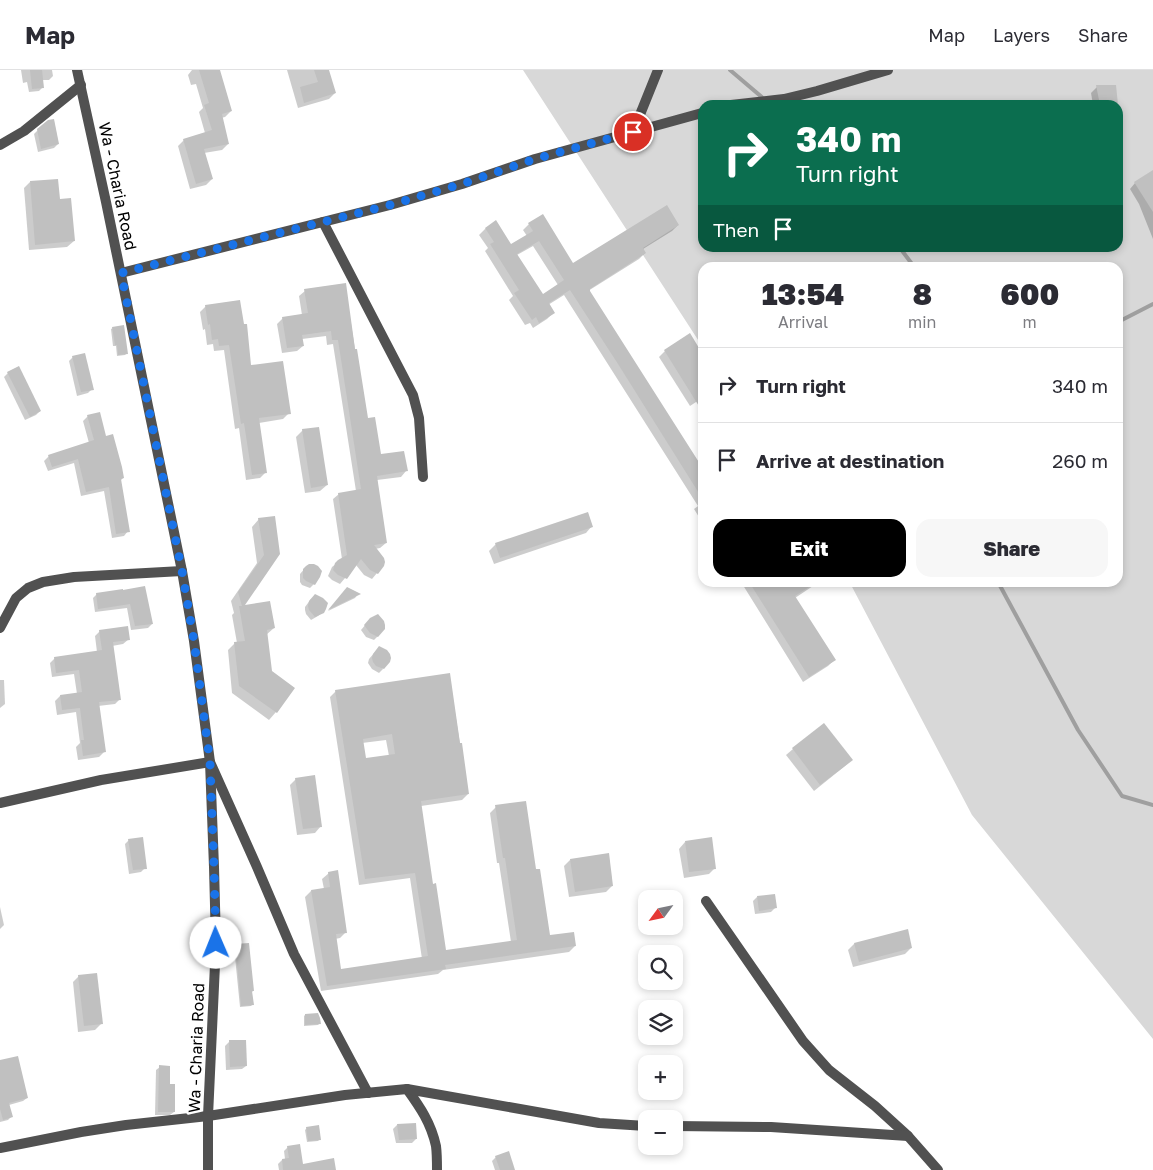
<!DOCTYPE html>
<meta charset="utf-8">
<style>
:root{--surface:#fff;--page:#f7f7f7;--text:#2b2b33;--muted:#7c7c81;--line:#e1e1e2;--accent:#000}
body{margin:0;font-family:"Golos Text",sans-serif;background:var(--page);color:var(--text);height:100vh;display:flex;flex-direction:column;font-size:19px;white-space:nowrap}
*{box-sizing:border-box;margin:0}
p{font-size:16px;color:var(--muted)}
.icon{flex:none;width:28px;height:28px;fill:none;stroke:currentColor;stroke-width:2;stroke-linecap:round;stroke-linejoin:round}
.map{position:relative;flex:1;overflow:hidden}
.panel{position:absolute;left:698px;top:192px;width:425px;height:325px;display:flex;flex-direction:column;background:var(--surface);border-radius:15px;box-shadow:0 2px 8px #0003}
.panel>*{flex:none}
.hud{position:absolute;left:698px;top:30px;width:425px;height:152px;border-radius:15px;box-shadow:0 2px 8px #0003;background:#0b6e4f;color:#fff;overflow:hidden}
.needle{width:32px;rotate:237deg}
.controls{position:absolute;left:638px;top:820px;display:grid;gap:10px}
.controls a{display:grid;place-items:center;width:45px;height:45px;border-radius:10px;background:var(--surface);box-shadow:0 2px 8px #0003;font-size:25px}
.pin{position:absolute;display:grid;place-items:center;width:42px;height:42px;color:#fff;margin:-21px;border:2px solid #fff;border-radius:50%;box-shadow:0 1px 5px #0007}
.me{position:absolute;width:55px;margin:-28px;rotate:359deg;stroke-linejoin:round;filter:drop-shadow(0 0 4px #0008)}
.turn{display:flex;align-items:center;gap:18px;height:105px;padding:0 15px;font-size:22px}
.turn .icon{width:65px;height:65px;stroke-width:2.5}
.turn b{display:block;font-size:35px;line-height:42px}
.then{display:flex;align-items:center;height:48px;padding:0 15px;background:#0003;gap:10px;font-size:19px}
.eta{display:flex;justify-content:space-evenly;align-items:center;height:85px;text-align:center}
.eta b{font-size:30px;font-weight:800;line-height:35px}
.cta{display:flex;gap:10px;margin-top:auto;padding:10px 15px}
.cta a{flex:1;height:58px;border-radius:15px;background:var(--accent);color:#fff;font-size:20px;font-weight:800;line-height:58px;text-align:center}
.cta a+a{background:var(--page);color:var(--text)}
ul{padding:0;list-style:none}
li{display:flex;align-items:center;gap:15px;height:75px;padding:0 15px;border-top:1px solid var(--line)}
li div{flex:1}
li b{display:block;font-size:19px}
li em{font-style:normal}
header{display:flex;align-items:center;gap:30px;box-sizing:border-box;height:70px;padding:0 25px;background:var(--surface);border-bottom:1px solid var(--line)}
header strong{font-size:24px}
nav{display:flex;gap:28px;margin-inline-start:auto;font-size:18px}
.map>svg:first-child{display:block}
.green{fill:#d8d8d8;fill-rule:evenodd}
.shadow{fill:#0003;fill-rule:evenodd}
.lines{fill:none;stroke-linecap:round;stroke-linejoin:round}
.stream{stroke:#9f9f9f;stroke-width:4}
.building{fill:#c0c0c0;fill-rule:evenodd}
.minor{stroke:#515151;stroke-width:10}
.tertiary{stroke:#515151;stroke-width:10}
.route{stroke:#1a73e8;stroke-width:9;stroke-dasharray:0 16.2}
.labels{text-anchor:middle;stroke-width:4.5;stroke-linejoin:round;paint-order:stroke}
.street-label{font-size:16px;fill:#000;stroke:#fff}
</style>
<header>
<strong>Map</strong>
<nav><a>Map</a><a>Layers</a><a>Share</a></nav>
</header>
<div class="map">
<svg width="1153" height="1100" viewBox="0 0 1153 1100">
<rect width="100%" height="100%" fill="#fff"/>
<path class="green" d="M523,0H1153V969L972,745L850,513L1118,512V198H702V276ZM702,35H1118V178H702Z"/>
<g class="shadow">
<path d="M21,0H52L53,6L49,10H42L43,17L39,21L29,22L27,12L23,13Z"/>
<path d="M192,0H219L231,41L225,47L221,48L228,74L222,80L204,83L212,109L206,115L190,119L178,76L184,70L205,63L199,42L203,38L196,14L191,15L188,5Z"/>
<path d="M287,0H328L335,23L329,29L298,38Z"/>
<path d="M1097,17L1117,35H1093L1091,23Z"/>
<path d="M1118,40L1121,66L1118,69Z"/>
<path d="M38,60L58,74L54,78L38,82L34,64Z"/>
<path d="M1153,108V169L1139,134L1130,119L1135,113Z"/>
<path d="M30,112L59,131L74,171L67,177L29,180L24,118Z"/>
<path d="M496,152L511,176L527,166L523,160L529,154L573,194L678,155L672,161L643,179L645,183L639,189L588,221L702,400V452L694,439L698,436L564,225L548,235L553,243L547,249L533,258L530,253L525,255L509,230L513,226L485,181L488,178L479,165L485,159ZM533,176L558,215L542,226L517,185Z"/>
<path d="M345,215L366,350L380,386L406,401L401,407L377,410L386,473L380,478L375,479L377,503L372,509L364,505L356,495L340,514L332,510L328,506L332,497L342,489L333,429L339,424L356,421L333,274L327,275L326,266L302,269L303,276L297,281L282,283L277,254L283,248L302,245L299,226L305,221Z"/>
<path d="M206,236L250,297L289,343L283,349L259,353L266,402L260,408L246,410L239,358L235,359L224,280L214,281L213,274L207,275L205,259L203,260L200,242Z"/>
<path d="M113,258L127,283L125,285L117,286L116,276H113L111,259Z"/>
<path d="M690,265L702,285V328L690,336L659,287L665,281Z"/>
<path d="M73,287L92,319L88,323L77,326L69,291Z"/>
<path d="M8,303L40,341L36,345L25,350L4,307Z"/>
<path d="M88,346L123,408L120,411L128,461L124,466L112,468L104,421L81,426L74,393L48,401L44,391L49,386L89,373L83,351Z"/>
<path d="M303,360L327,415L320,421L305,423L296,367Z"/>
<path d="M259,449L279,484L242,537L274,558L266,565L270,602L293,618L276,642L269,650L232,623L228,580L235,573H237L232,545L234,543L231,531L257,493L252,457Z"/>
<path d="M592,456L586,463L494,494L489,481L496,474Z"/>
<path d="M306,497L314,514L310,518L302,515L300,512V504Z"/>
<path d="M741,512H819L795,528L834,590L828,596L803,612Z"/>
<path d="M122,520L152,554L148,558L131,560L127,538L95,542L93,528L97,524Z"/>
<path d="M343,523L358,524L355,528L328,541Z"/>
<path d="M311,529L323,542L318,546L311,550L306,544L305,540V537Z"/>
<path d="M366,554L378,566L374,570L366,567L361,560Z"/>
<path d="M100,561L129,569L123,574L112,576L120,629L115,634L98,636L104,682L99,687L78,690L76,677L80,673L76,642L57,645L55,631L60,626L77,624L74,604L52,607L50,593L55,588L97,582L95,566Z"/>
<path d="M375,582L383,599L379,603L372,599L368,593L369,589Z"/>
<path d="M449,605L468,724L462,730L421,736L432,815L445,882L511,872L499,793H497L490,743L496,737L535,801L549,867L575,876L569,882L443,900L438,904L321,921L305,827L311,821L324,819L322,809L329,803L346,862L340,868L335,869L340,900L422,889L410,808L359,815L330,627L336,621ZM386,670L389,686L365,690L362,673Z"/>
<path d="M0,610H4L5,634L0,638Z"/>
<path d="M824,655L851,690L845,696L814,721L786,685L793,679Z"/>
<path d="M296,709L321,756L315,763L297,765L290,715Z"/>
<path d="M129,770L145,798L141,802L129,804L125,774Z"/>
<path d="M685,772L715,798L709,804L684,808L679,779Z"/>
<path d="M570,790L612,816L606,822L569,827L564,796Z"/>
<path d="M757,827L775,838L771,842L755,844L753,831Z"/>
<path d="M0,837L4,855L0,859Z"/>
<path d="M854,874L911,878L905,884L853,897L848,880Z"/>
<path d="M235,875L253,921L251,923L252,935L251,936L240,937L234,877Z"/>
<path d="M79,906L101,954L95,960L78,962L73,912Z"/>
<path d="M305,945L319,954L318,955L304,956V946Z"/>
<path d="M229,972L246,996L242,999L226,1000L225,976Z"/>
<path d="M160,997L169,1015L174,1042L170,1045H155L156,1000Z"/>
<path d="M0,1006L27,1028L23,1031L9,1035L12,1046L8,1050L0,1052Z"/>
<path d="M397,1055L416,1069L412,1073H396L393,1059Z"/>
<path d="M307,1058L320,1069L318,1071L307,1072L305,1060Z"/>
<path d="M288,1077L302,1096L335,1100H279L278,1094L282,1090L285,1089L284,1081Z"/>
<path d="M496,1087L513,1100H495L492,1091Z"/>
</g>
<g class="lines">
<g class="stream">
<path d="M730,0L764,29"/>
<path d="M900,178L915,198"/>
<path d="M1118,252L1153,234"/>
<path d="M998,512L1078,660L1122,726L1153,735"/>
</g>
</g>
<g class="building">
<path d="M30,0H42L44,18L32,19Z"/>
<path d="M199,0H220L232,41L222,44L229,74L204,79L213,109L196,114L183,69L212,60L204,35L209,33Z"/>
<path d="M314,0H329L336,23L304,33L300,17L318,12Z"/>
<path d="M1096,15H1116L1118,35H1100Z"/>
<path d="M54,49L59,74L41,79L37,59L48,50Z"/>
<path d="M1153,100V142L1134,112Z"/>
<path d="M58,109L60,129L71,128L75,171L35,175L30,111Z"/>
<path d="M667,135L679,155L643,178L646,183L590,219V221L702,397V428L618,294L570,220L549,233L555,243L539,253L536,247L532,250L514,223L519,220L490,174L494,172L485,158L496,150L511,174L533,161L528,153L543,144L573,193ZM539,171L564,210L543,224L517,184Z"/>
<path d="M346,213L355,279H357L368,348L375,347L381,384L404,381L408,401L377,406L387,473L374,475L384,488L385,492L384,496L378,504L370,500L361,489L347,509L338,505L333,500L335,493L338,490L347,485L338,423L361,419L338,270H332L331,261L302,265L304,276L287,278L282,247L308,243L304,219Z"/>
<path d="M240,230L244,254H247L251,295L283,291L291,344L259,348L267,403L252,405L244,353L241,354L229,275L219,276L218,269L212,270L210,254L208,255L205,235Z"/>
<path d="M124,255L128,284L118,285L117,275H115L112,257Z"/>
<path d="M690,263L702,283V341L664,280Z"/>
<path d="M85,283L94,320L81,322L72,286Z"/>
<path d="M19,296L41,341L30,347L7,302Z"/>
<path d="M100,342L106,366L113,364L122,397L124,408L121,409L130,462L116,464L109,417L86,422L78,389L52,397L48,385L94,370L87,345Z"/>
<path d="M319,357L328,415L311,418L302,359Z"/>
<path d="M588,442L593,457L500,488L495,473Z"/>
<path d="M275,446L280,484L245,535L270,531L275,558L267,560L272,601L295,618L277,643L239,616L234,572L245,571L239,536H242L238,522L264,485L258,448Z"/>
<path d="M309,494H314L318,496L322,501L320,507L315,515L306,511L303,508V499L306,496Z"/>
<path d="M749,512H817L795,526L836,590L809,607Z"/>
<path d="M145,516L153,554L135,556L130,534L98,539L96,523L123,519V520Z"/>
<path d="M347,517L361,524L328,540Z"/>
<path d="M315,524L323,528L328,533L326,539L324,543L315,547L309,540L308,536L309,531Z"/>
<path d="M378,544L384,551L385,555V559L378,567L370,563L364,555L370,548Z"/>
<path d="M128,556L130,570L113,572L121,630L99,632L106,682L83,686L81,670H84L80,638L62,640L60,625L82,622L79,600L56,603L54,587L102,580L99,560Z"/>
<path d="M379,576L387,580L390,584L391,588L390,592L384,599L376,596L373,592L372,588L373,584Z"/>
<path d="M450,603L460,673H462L469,724L421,731L433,814L436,813L446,880L517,870L505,788H503L495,735L526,731L536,799H540L550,865L574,862L576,876L445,895L446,899L327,916L311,820L330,817L328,802L338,800L347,863L336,864L341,899L428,886L415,803L365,809L335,620ZM392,664L395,684L366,688L363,669Z"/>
<path d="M824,653L853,690L820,715L792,678Z"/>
<path d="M315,705L322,757L303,759L295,708Z"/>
<path d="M143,767L147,799L133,800L128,769Z"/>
<path d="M712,767L716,799L689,802L685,771Z"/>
<path d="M609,783L613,816L575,822L570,789Z"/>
<path d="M775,824L777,838L759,841L757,826Z"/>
<path d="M908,859L912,878L859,892L854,873Z"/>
<path d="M249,873L254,921H252L254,935L241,936L235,874Z"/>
<path d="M97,903L103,954L84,956L78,905Z"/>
<path d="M318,943L320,948L321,954L305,955V944Z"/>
<path d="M229,970H246L247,996L230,997Z"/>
<path d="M18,986L28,1028L9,1033L13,1047L3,1050L0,1039V990Z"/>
<path d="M159,995L170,996V1014H175V1042H158Z"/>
<path d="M416,1053L417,1069L399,1070L397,1054Z"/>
<path d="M319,1055L321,1070L308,1071L306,1057Z"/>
<path d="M300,1074L303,1094L334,1088L336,1100H283L282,1089L289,1088L287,1076Z"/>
<path d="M509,1081L515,1100H500L495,1086Z"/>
</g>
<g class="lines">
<g class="minor">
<path d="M731,35L784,29L817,21L888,0"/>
<path d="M633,62L658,0"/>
<path d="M0,75L24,61L81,15"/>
<path d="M323,152L413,325L419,348L423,407"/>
<path d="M121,203L390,135L462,114L535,89L702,43"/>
<path d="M0,558L16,528L28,518L43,512L74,507L182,501"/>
<path d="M0,733L101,710L210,692L257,797L294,884L368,1023"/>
<path d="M706,831L803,971L829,1000L875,1036L908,1066L938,1100"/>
<path d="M407,1019C420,1037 431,1053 436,1076C437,1084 437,1092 437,1100"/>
<path d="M674,1056L771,1057L908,1066"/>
<path d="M0,1078L81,1062L126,1055L208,1046L345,1025L407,1019L599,1053L646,1056"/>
</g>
<path class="tertiary" d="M77,0L106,132L182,501L194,571L210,692L214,797L216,873L208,1046V1100"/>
</g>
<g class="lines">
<path class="route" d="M216,873L214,797L210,692L194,571L182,501L121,203L390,135L462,114L535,89L633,62"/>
</g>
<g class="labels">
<g class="street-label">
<text transform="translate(118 116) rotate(78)" y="6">Wa - Charia Road</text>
<text transform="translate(196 978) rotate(-88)" y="6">Wa - Charia Road</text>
</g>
</g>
</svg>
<div class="controls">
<a><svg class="needle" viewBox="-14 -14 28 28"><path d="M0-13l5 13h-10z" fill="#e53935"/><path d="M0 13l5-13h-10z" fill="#7c7c81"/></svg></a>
<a><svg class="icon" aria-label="search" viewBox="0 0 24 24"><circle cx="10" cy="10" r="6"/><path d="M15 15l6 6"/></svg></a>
<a><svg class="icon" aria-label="layers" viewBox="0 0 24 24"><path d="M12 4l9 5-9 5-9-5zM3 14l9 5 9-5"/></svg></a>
<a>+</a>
<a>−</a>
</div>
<div class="pin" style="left:633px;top:62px;background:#d93025"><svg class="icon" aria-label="arrive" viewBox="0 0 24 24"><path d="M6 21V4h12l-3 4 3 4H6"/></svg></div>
<svg class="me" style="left:216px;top:873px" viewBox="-20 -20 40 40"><circle r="19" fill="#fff"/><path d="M0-13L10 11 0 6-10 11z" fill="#1a73e8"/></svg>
<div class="hud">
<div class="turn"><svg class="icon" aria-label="right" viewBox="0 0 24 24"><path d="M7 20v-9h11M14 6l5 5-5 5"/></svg><div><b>340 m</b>Turn right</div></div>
<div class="then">Then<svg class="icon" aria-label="arrive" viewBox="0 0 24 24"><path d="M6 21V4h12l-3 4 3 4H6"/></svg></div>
</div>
<section class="panel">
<div class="eta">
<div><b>13:54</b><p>Arrival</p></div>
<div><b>8</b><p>min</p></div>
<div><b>600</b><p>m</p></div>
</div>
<ul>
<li><svg class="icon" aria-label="right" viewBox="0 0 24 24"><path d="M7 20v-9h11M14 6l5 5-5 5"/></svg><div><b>Turn right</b></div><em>340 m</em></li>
<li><svg class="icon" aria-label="arrive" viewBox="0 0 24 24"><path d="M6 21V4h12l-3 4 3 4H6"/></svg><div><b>Arrive at destination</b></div><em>260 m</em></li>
</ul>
<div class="cta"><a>Exit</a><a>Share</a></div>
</section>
</div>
